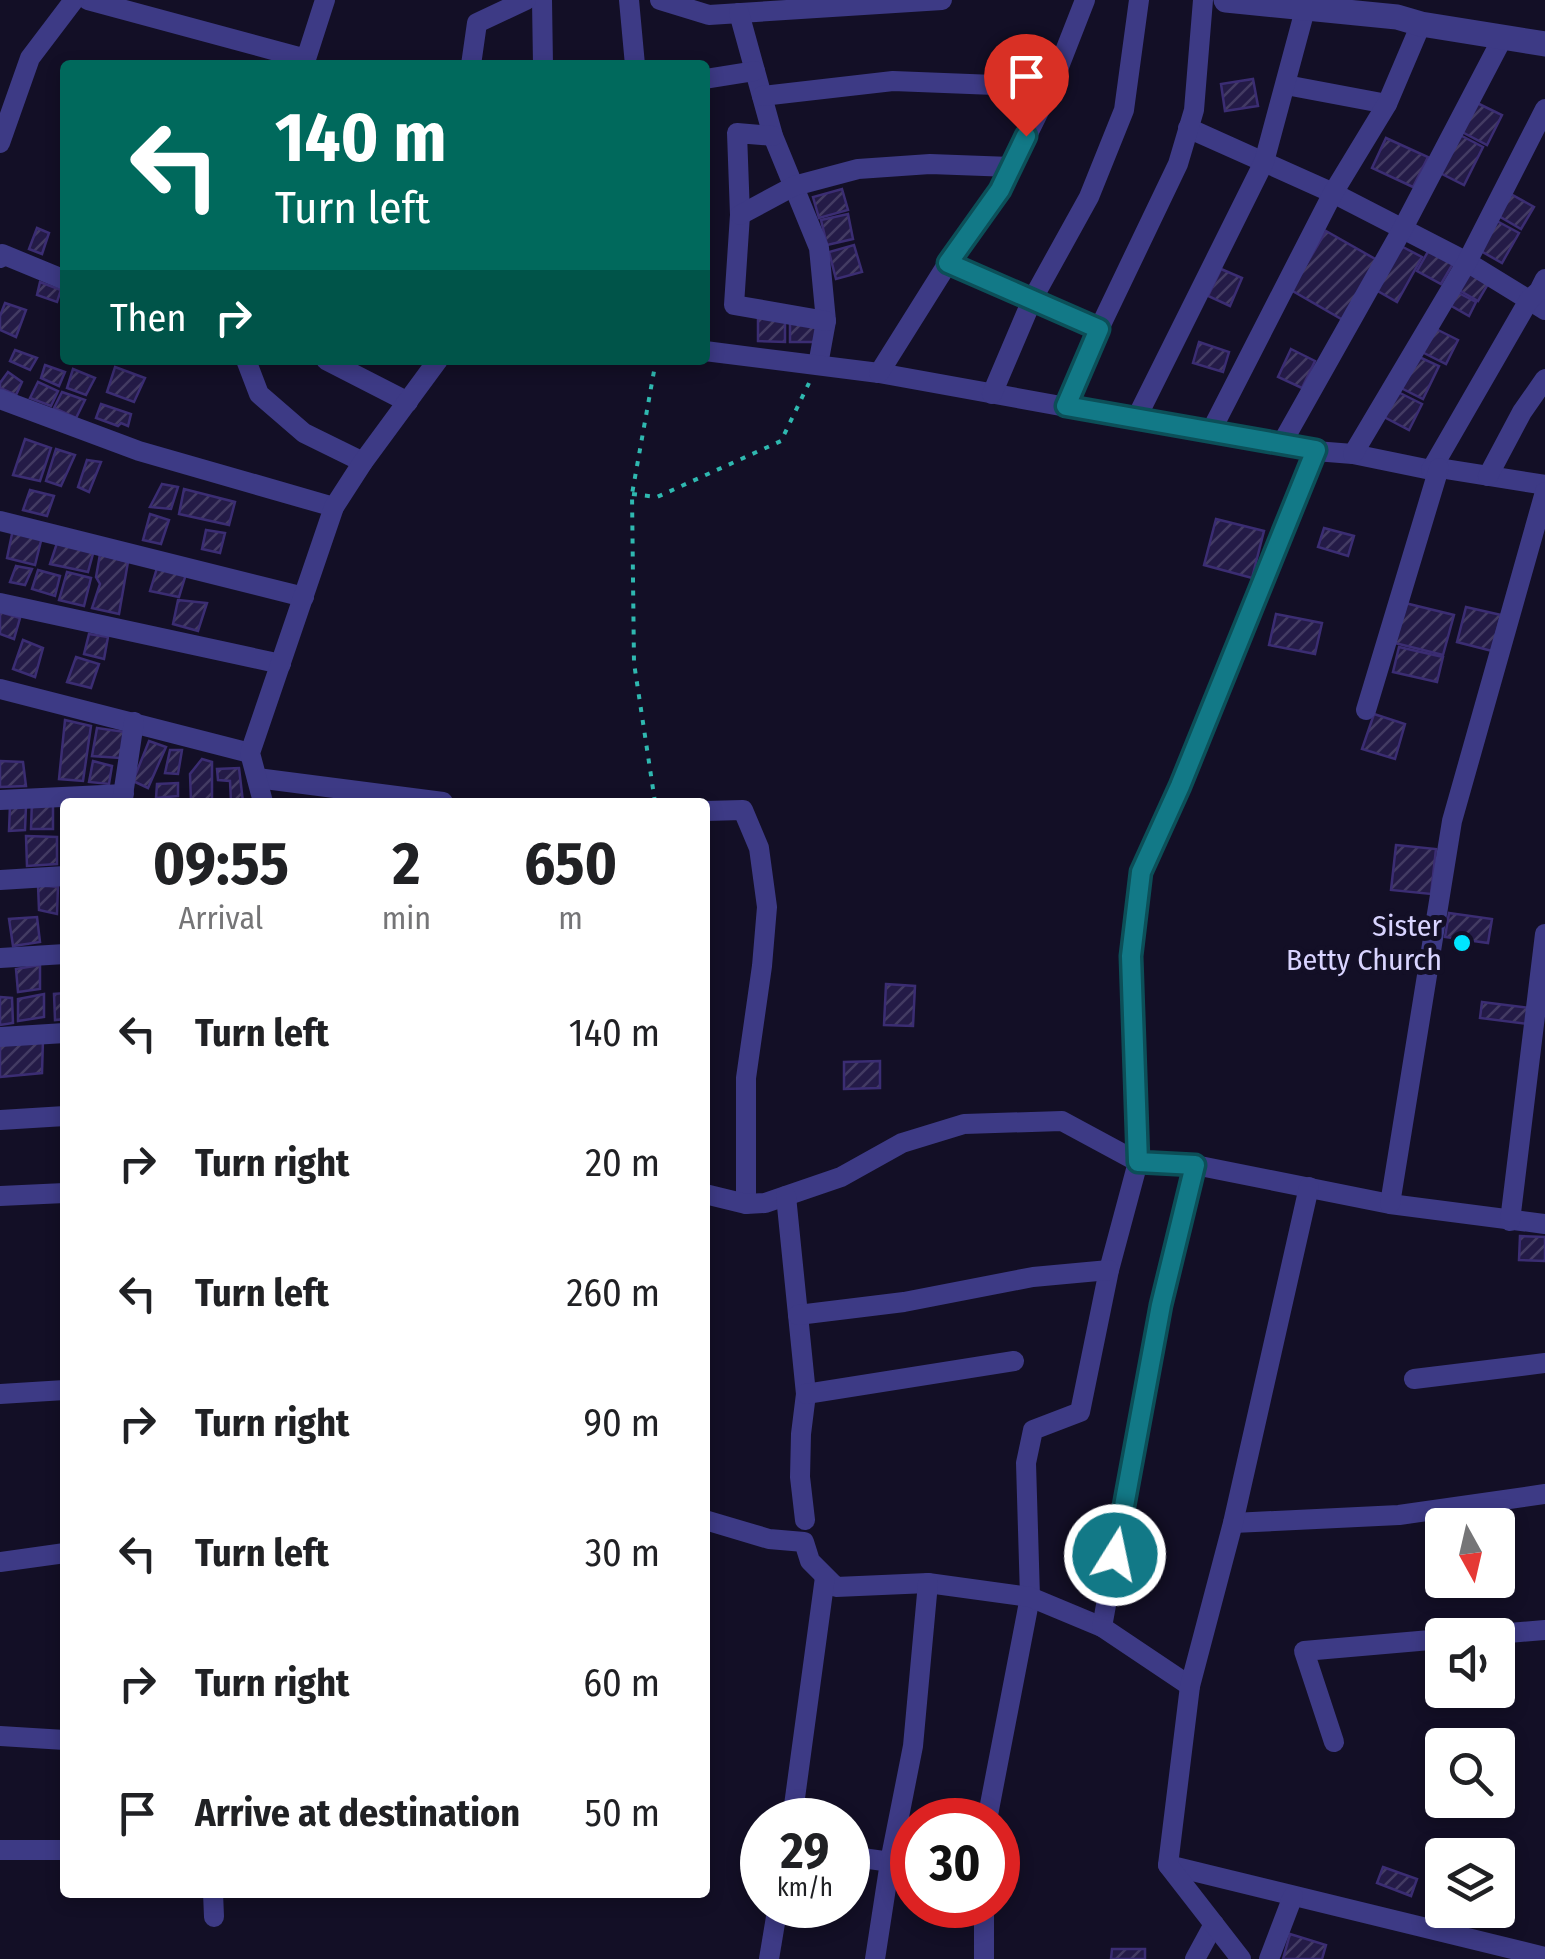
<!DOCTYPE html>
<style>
:root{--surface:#fff;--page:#f6f6f6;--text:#202124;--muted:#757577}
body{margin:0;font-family:"Fira Sans Condensed",sans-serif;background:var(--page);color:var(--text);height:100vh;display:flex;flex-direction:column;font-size:38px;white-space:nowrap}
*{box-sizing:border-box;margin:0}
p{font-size:32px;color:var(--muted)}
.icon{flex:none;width:55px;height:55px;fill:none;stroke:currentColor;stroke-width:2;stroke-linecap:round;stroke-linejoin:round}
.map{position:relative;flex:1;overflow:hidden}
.sheet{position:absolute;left:60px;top:798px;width:650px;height:1100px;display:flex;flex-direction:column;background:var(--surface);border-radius:10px;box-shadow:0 5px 15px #0003}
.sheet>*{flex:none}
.banner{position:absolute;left:60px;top:60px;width:650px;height:305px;border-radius:10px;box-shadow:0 5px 15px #0003;background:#00695c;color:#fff;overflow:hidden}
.needle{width:65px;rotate:172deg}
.buttons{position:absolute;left:1425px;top:1508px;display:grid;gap:20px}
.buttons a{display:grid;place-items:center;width:90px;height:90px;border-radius:10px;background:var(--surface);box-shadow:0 5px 15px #0003;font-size:50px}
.speed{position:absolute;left:740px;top:1798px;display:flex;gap:20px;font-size:50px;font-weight:700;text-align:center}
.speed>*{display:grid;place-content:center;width:130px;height:130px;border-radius:50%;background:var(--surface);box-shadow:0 5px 15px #0003;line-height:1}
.speed small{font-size:25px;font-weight:400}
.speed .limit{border:15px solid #d22;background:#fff;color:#111}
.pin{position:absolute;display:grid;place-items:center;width:85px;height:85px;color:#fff;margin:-102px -42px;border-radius:50% 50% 50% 0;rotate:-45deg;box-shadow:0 0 10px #0007}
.pin .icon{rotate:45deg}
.me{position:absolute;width:110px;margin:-55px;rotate:10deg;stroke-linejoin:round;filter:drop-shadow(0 0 8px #0008)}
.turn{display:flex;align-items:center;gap:35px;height:210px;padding:0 50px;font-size:45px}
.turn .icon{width:130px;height:130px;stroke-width:2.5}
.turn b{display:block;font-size:70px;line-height:85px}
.then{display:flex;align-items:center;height:95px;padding:0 50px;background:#0003;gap:20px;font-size:38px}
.eta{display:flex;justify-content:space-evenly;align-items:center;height:170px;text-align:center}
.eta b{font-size:60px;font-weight:700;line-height:70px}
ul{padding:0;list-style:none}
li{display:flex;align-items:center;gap:30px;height:130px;padding:0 50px}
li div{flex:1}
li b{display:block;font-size:38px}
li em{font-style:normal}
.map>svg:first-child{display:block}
.building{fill:url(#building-hatch);stroke:#3b2d73;stroke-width:2.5}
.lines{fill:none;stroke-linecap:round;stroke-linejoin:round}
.path{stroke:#2fb8b0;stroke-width:4;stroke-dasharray:5 8;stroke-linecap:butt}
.minor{stroke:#3d3a85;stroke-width:20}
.tertiary{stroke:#3d3a85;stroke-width:25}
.route-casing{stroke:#0c4f58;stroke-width:25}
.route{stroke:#127987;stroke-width:18}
.poi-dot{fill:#00e5ff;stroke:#130f26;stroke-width:4}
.labels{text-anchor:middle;stroke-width:10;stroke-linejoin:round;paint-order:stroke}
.poi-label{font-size:30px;fill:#d9d4ff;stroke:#130f26;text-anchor:end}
</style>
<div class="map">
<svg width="1545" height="1959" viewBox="0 0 1545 1959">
<defs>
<pattern id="building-hatch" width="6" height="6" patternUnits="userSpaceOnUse" patternTransform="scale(2.5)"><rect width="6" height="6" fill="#241b47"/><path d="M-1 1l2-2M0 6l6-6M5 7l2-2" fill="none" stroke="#433b63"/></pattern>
</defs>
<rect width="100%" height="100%" fill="#130f26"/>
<g class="building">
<path d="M1253,79L1258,106L1225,111L1221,84Z"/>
<path d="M1477,103L1502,115L1487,145L1462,132Z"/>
<path d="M1460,135L1483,147L1464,185L1440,173Z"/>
<path d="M1386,138L1428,157L1413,187L1372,168Z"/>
<path d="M842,189L848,210L819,218L813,197Z"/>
<path d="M1509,193L1534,207L1521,229L1497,215Z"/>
<path d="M848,214L853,239L827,245L821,220Z"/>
<path d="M1495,220L1519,233L1502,263L1479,250Z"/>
<path d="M37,228L49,233L42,254L29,249Z"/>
<path d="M1326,231L1377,260L1343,320L1291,290Z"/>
<path d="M854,245L862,272L836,279L829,252Z"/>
<path d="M1401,246L1422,257L1397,302L1376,290Z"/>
<path d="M1430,248L1454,262L1441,284L1417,271Z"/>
<path d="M1221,269L1242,278L1230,306L1208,296Z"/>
<path d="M1467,272L1488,284L1478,301L1457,289Z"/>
<path d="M40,282L61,290L57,302L37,295Z"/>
<path d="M1455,291L1476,302L1469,316L1448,304Z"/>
<path d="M5,303L26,310L16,337L0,330V316Z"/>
<path d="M758,318H785V342L758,341Z"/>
<path d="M790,322H820L819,342H790Z"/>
<path d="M1434,328L1458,340L1446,364L1422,352Z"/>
<path d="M1199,342L1229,352L1223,372L1193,363Z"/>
<path d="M1291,349L1315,361L1302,388L1278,377Z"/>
<path d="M15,350L37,358L30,370L10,361Z"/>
<path d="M1417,356L1439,366L1423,399L1401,388Z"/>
<path d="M45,365L65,372L59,386L41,378Z"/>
<path d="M115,367L145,378L134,402L107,392Z"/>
<path d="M73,369L95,378L86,395L67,388Z"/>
<path d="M8,372L22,382L16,395L0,388V383Z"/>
<path d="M38,382L58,391L51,406L30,398Z"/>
<path d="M62,392L85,400L76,418L54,408Z"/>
<path d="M1398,392L1422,404L1409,430L1384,417Z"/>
<path d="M101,404L131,414L128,426L121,423L118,426L96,418Z"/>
<path d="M25,439L51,448L40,481L13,475Z"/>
<path d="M56,449L75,455L61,486L46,481Z"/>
<path d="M87,460L101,462L89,492L78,487Z"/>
<path d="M162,484L178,487L171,509L150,507Z"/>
<path d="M184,489L235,502L229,525L179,514Z"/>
<path d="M30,490L54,496L47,516L23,510Z"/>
<path d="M150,514L169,520L161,544L143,540Z"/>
<path d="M1216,519L1264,531L1252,578L1204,565Z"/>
<path d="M1324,528L1354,536L1348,556L1318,547Z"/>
<path d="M13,529L42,537L35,565L7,558Z"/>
<path d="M206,530L225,533L220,553L202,549Z"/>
<path d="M58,540L94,550L88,572L50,564Z"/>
<path d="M100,554L128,562L119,614L92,608L100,584L96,577Z"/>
<path d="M16,566L32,569L25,585L10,582Z"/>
<path d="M157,568L186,574L179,597L150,591Z"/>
<path d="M38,570L60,576L55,596L32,589Z"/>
<path d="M67,572L91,578L84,606L59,600Z"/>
<path d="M178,600L207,603L198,631L173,624Z"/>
<path d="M1405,603L1454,615L1443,655L1395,643Z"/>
<path d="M1466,607L1501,615L1492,651L1457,642Z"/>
<path d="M0,612L20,618L14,639L0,634Z"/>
<path d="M1276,614L1322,623L1315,654L1269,645Z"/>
<path d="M89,634L108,637L104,659L84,654Z"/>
<path d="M23,640L43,648L35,677L13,669Z"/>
<path d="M1399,647L1443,657L1437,682L1393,672Z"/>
<path d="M76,657L99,664L91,688L67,682Z"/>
<path d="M1374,714L1405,724L1395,759L1362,749Z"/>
<path d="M65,720L91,726L83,781L59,779Z"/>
<path d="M97,728L125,732L120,758L92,756Z"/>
<path d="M149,741L166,747L148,788L133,781Z"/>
<path d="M170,750H182L178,774L165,773Z"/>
<path d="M202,759L212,762V802H191L190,774Z"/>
<path d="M0,761L23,762L26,786L0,787Z"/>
<path d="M93,761L112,766L109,784L89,782Z"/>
<path d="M239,768L243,802H231L230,781L218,780L217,769Z"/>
<path d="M178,783V796L156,798L157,784Z"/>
<path d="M53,799V829H31L32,800Z"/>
<path d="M10,805L26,806L25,830L9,831Z"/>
<path d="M26,836L57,837V864L27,866Z"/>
<path d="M1396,845L1436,849L1431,894L1391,890Z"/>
<path d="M38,885L58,887L57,914L39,910Z"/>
<path d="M1449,913L1492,919L1488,943L1445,937Z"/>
<path d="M37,917L40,942L13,946L9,919Z"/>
<path d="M40,965V989L18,992L16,969Z"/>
<path d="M886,984L915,986L913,1026L884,1025Z"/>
<path d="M65,993V1019L55,1020L54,994Z"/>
<path d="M44,994V1017L18,1021V999Z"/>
<path d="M0,997L12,998L13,1023L0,1025Z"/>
<path d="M1482,1002L1530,1008L1528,1024L1480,1018Z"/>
<path d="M43,1039L42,1073L0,1077V1042Z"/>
<path d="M880,1061V1088L844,1089V1062Z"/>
<path d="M1520,1236L1545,1237V1261L1519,1260Z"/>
<path d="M1383,1867L1417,1879L1411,1896L1377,1883Z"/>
<path d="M1290,1934L1326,1945L1322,1959H1283Z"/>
<path d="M1112,1949H1145V1959H1111Z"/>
</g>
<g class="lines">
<g class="path">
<path d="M632,494L657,497L781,441L809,383"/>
<path d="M655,802L634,663L632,494L656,360"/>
</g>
<g class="minor">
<path d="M88,0L306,59L325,0"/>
<path d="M542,0L543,65"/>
<path d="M629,0L635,65"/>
<path d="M660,0L709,15L942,0"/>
<path d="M739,13L773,136L819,248L826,321L818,365"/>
<path d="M471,65L477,23L526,0"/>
<path d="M705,79L755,71"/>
<path d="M1286,85L1387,104"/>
<path d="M762,96L893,81L995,85L1041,106"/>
<path d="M1188,128L1333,193L1467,262L1545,310"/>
<path d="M773,136L737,133L740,215L734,305L826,321"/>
<path d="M0,143L30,58L74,0"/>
<path d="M740,215L794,186L858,169L930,164L1011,167"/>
<path d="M0,258L2,254L65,280"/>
<path d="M948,263L1099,329"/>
<path d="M705,351L879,373L1210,433L1282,443L1315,451L1353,454L1431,470L1439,468L1545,485"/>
<path d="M246,360L259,394L304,433L363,462"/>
<path d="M326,360L408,402"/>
<path d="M879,373L948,263L1000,190L1051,87L1085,0"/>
<path d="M992,394L1032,300L1089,197L1124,110L1139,0"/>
<path d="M0,399L139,451L334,507"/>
<path d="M1066,406L1099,329L1178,164L1194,110L1203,0"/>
<path d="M1136,419L1264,162L1306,6"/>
<path d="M1210,433L1333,193L1387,104L1421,24"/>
<path d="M1282,443L1402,230L1502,39"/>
<path d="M1315,451L1180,785L1141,872L1131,956L1138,1162L1195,1165L1390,1204L1545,1224"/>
<path d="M1353,454L1467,262L1545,109"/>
<path d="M1431,470L1529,300L1539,291L1545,279"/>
<path d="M1488,476L1522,412L1545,379"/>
<path d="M0,521L304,597"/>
<path d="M0,603L281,664"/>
<path d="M0,689L250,753"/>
<path d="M1366,710L1439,468"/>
<path d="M257,778L443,802"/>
<path d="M0,800L124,794"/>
<path d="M122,802L134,722"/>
<path d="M263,802L250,753L334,507L363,462L438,360"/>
<path d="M705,811L743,810L759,848L767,907L762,966L746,1078V1204"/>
<path d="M0,880L65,876"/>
<path d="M0,958L65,954"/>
<path d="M0,1037L65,1033"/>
<path d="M0,1120L65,1116"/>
<path d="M705,1194L746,1204L765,1203L841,1177L902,1143L964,1124L1062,1121L1138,1162L1109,1270L1080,1412L1033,1430L1026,1463L1030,1597L987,1820"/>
<path d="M0,1196L65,1193"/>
<path d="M786,1196L806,1394L801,1434L800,1477L805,1520"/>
<path d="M1390,1204L1452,821L1545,492"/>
<path d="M1510,1221L1545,934"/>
<path d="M798,1315L904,1302L1033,1277L1109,1270"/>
<path d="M1414,1379L1545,1363"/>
<path d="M0,1394L65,1390"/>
<path d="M806,1394L1014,1361"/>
<path d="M705,1520L769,1539L804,1542L810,1561L836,1587L928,1583L1030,1597L1102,1627"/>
<path d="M1233,1523L1399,1515L1545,1494"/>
<path d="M0,1562L65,1553"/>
<path d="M1485,1635L1545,1630"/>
<path d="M1190,1686L1102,1627L1161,1305L1195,1165"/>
<path d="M0,1736L65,1740"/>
<path d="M1334,1742L1304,1651L1442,1639"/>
<path d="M792,1820L825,1577"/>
<path d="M0,1850H65"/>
<path d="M848,1856L912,1865"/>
<path d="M1168,1865L1545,1957"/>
<path d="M213,1892L214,1917"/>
<path d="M769,1959L778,1905"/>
<path d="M875,1959L890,1862L913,1746L928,1583"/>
<path d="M984,1959V1905"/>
<path d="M1195,1959L1214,1924"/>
<path d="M1241,1959L1168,1865L1190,1686L1233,1523L1309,1187"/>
<path d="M1269,1959L1293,1896"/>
</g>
<path class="tertiary" d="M1226,0L1397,17L1421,24L1545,44"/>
</g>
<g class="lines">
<g class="route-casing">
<path id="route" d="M1026,136L1000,190L948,263L1099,329L1066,406L1316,450L1180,786L1141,872L1131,956L1138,1162L1195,1165L1161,1305L1115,1555"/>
</g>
<use href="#route" class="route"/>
</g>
<circle class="poi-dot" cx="1462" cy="943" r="10"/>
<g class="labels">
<g class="poi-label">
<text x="1442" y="936">Sister<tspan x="1442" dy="34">Betty Church</tspan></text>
</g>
</g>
</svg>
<div class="buttons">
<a><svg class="needle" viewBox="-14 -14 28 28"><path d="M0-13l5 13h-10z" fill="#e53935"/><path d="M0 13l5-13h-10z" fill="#757577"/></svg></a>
<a><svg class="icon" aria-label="sound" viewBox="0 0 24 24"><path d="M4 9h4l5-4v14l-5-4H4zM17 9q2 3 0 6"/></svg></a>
<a><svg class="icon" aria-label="search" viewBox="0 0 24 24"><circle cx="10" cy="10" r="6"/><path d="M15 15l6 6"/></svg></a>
<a><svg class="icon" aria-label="layers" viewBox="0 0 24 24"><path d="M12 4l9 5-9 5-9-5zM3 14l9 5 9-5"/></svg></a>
</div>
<div class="speed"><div>29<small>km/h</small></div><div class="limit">30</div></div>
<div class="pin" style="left:1026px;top:136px;background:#d93025"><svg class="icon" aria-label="arrive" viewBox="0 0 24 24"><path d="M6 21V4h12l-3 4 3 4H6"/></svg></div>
<svg class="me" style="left:1115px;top:1555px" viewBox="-20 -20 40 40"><circle r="17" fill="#127987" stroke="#fff" stroke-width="3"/><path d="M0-11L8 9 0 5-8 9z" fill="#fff"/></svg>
<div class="banner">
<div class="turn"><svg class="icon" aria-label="left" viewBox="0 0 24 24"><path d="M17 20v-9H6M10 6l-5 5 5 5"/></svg><div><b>140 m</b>Turn left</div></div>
<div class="then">Then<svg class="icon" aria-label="right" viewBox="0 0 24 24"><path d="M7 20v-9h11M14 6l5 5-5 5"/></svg></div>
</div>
<section class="sheet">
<div class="eta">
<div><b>09:55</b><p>Arrival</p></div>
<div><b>2</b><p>min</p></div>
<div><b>650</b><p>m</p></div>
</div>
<ul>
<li><svg class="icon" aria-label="left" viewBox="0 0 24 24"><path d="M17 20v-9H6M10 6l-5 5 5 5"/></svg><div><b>Turn left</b></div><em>140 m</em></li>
<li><svg class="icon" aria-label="right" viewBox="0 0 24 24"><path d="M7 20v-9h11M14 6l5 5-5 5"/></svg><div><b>Turn right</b></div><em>20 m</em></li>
<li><svg class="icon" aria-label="left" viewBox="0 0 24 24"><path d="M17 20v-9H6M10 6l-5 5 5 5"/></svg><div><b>Turn left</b></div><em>260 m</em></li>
<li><svg class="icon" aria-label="right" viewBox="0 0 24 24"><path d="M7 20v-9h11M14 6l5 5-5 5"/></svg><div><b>Turn right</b></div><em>90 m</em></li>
<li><svg class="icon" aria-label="left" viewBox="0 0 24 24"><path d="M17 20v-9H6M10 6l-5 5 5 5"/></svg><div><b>Turn left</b></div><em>30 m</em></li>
<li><svg class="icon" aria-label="right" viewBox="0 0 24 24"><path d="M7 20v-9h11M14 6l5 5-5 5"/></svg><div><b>Turn right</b></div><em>60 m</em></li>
<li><svg class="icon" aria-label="arrive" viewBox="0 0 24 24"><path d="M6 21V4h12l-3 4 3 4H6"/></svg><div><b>Arrive at destination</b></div><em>50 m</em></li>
</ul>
</section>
</div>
